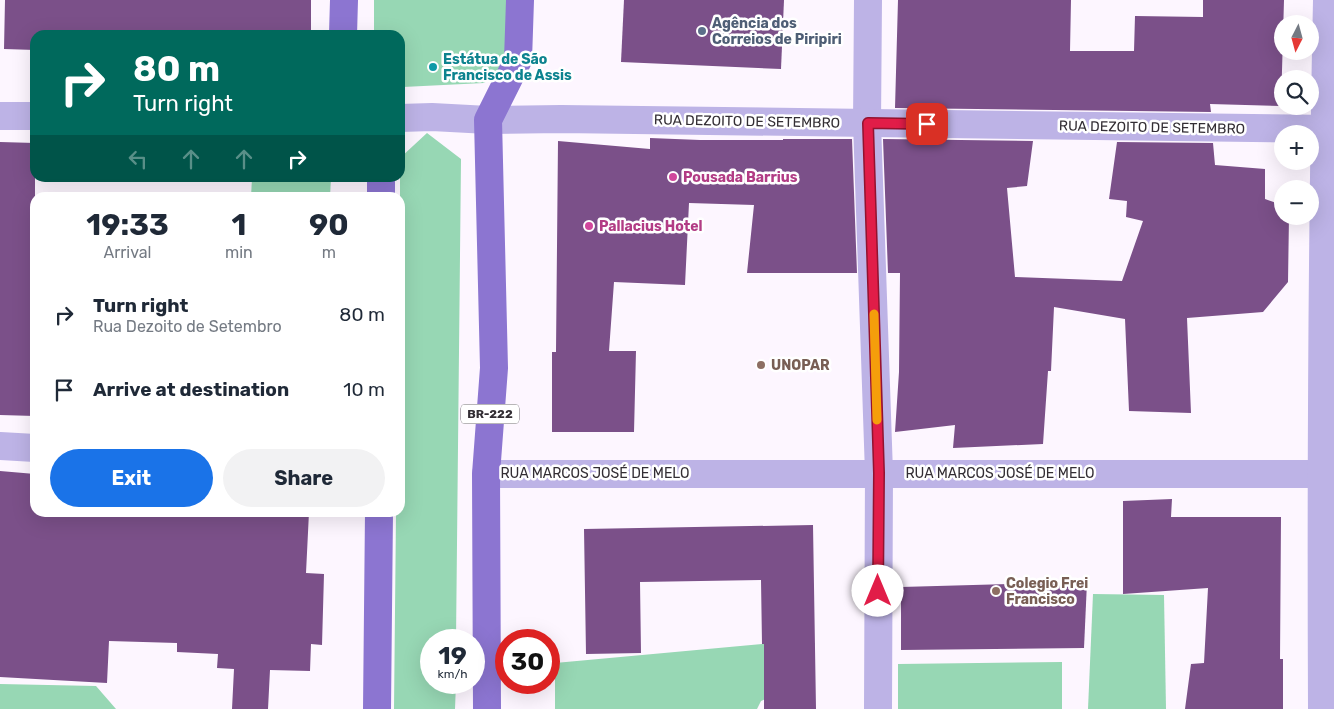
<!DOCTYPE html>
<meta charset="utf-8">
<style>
:root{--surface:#fff;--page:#f2f2f3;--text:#1f2937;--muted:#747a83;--accent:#1a73e8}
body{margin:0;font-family:Rubik,sans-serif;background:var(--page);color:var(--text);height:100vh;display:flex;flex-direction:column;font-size:19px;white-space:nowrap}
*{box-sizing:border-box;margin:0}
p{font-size:16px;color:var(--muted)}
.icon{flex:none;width:28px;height:28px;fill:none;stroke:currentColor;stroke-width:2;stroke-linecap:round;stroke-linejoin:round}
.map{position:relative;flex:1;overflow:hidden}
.drawer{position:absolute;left:30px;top:192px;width:375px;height:325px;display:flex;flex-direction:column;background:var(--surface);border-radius:15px;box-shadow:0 5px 20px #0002}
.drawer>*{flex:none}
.top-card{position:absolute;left:30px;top:30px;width:375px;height:152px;border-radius:15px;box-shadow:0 5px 20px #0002;background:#00695c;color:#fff;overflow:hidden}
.needle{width:32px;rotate:186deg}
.tools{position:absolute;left:1274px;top:15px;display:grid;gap:10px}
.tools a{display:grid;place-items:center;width:45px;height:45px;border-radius:50%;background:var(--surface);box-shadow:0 5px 20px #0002;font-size:25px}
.speed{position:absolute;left:420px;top:629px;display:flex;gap:10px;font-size:25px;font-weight:700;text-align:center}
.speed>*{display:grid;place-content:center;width:65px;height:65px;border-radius:50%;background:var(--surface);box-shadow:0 5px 20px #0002;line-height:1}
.speed small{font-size:12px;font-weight:400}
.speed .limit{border:8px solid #d22;background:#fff;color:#111}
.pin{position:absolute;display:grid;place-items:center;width:42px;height:42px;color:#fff;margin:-21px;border-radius:10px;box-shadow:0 2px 8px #0006}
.me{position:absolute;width:55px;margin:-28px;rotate:0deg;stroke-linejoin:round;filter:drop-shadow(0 0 4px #0008)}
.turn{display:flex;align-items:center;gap:18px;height:105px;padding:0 20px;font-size:22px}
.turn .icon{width:65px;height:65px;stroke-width:2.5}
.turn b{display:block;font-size:35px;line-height:42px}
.lanes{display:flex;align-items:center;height:48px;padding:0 20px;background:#0003;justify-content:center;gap:25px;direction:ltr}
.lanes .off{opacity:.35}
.eta{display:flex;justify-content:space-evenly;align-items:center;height:85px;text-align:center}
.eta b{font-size:30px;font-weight:700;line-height:35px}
.primary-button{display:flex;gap:10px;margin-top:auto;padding:10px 20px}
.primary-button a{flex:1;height:58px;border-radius:30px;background:var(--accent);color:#fff;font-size:20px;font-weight:700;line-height:58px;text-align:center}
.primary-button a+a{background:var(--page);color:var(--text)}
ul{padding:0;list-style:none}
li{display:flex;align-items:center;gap:15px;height:75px;padding:0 20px}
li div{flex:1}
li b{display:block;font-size:19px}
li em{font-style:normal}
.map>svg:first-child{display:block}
.green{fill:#97d7b4}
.building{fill:#7b5089}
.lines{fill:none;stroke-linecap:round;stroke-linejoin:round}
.minor{stroke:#bdb3e6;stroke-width:28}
.primary{stroke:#8c75d1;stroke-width:28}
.route-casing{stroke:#92132f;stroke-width:12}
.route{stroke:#e11d48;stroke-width:9}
.slow{stroke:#f59e0b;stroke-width:9}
.service-dot{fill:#5c6f8a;stroke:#fff;stroke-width:2}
.culture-dot{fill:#0f9aa8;stroke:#fff;stroke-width:2}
.hotel-dot{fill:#d1479c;stroke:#fff;stroke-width:2}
.education-dot{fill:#8d6e63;stroke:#fff;stroke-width:2}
.labels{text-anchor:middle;stroke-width:5;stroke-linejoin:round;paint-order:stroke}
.shield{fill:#fff;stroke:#706d71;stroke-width:1}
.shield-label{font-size:12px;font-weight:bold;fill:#332e34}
.service-label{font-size:14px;font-weight:bold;fill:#4e5e75;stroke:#fff;text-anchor:start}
.culture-label{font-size:14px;font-weight:bold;fill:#0d838f;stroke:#fff;text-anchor:start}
.street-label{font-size:14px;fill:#332e34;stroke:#fff}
.hotel-label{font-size:14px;font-weight:bold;fill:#b23c85;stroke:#fff;text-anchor:start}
.education-label{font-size:14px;font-weight:bold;fill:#785e54;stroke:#fff;text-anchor:start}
</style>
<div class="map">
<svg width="1334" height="709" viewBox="0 0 1334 709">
<rect width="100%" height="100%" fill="#fdf6ff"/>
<g class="green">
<path d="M374,0H508V57L500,73L484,83L403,87L400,85V35H374Z"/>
<path d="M427,133L461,159L456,640H431V682L456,683L455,709H394L396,513L400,512V158Z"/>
<path d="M252,178H331L330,197H251Z"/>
<path d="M1093,594L1164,595L1166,709H1088Z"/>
<path d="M815,643L804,684L761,701L757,709H555V663L762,644Z"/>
<path d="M1062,662V709H898V664Z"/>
<path d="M0,684L96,686L116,709H0Z"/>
</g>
<g class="building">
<path d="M5,0H311V35H35V50L4,49Z"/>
<path d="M624,0H784L781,69L621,62Z"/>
<path d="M898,0H1071L1070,51H1134L1135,16L1203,17V0H1284L1281,106L1210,104L1211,112L895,108Z"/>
<path d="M650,138L700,140H783V139H852L857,273H747L754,205L689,203L685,285L614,282L609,351H636L634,432H552V352H556L558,141L650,149Z"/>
<path d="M883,139L1033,141L1027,186L1007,188L1015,277L1122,281L1143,221L1126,217L1127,201L1109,199L1117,142L1213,143L1215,165L1265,169V199L1282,205V216H1289L1288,282L1263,312L1187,318L1191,413L1129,411L1125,319L1054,307L1051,371H1048L1043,444L953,448L955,425L895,432L899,372L900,273H888Z"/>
<path d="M0,142L35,143V416L0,415Z"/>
<path d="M0,471L35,474V512H309L306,573L324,574L322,645L311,644L310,671L270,670L268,709H232L234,669L217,668L218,654L177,652V643L109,641L107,683L0,677Z"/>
<path d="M1172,499L1171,517H1281L1280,659H1283V709H1185L1191,664L1204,663L1208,588L1123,594V501Z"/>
<path d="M813,525L816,709H764V644H762L761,580L640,582L641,653L586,654L584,529Z"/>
<path d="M1087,582L1084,648L901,650V587Z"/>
</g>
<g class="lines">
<g class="minor">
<path d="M868,0L867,123L879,473L878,709"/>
<path d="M0,116H35"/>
<path d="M400,118L432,117L488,120L561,119L1334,129"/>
<path d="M0,446L35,448"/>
<path d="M486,474H1334"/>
<path d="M1322,709C1321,473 1322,236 1327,0"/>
</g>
<g class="primary">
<path d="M343,35L344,0"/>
<path d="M381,198V178"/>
<path d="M377,709L379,512"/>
<path d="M487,709L486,474L494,368L488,120L518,60L520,0"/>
</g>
</g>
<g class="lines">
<g class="route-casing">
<path id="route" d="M878,591L879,473L868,123L927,124"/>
</g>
<use href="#route" class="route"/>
<path class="slow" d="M874,314L877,420"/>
</g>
<circle class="service-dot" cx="702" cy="31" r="5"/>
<circle class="culture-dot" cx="433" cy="67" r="5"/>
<g class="hotel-dot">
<circle cx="673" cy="177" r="5"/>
<circle cx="589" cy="226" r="5"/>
</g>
<g class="education-dot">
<circle cx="761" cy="365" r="5"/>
<circle cx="996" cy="591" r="5"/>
</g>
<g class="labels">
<rect class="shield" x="461" y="404.5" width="58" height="19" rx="4"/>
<g class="shield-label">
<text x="490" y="418">BR-222</text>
</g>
<g class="service-label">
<text x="712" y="28">Agência dos<tspan x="712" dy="16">Correios de Piripiri</tspan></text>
</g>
<g class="culture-label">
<text x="443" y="64">Estátua de São<tspan x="443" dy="16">Francisco de Assis</tspan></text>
</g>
<g class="street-label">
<text transform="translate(747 121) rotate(1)" y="5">RUA DEZOITO DE SETEMBRO</text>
<text transform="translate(1152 127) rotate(1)" y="5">RUA DEZOITO DE SETEMBRO</text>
<text x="595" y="478">RUA MARCOS JOSÉ DE MELO</text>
<text x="1000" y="478">RUA MARCOS JOSÉ DE MELO</text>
</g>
<g class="hotel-label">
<text x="683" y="182">Pousada Barrius</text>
<text x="599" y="231">Pallacius Hotel</text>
</g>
<g class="education-label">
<text x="771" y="370">UNOPAR</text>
<text x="1006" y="588">Colegio Frei<tspan x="1006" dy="16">Francisco</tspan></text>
</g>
</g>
</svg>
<div class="tools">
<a><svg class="needle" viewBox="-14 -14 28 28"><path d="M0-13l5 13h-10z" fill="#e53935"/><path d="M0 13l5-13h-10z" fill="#747a83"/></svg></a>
<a><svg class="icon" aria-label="search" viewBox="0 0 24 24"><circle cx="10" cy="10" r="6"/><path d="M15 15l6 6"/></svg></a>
<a>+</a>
<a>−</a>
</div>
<div class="speed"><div>19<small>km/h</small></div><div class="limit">30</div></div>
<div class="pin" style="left:927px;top:124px;background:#d93025"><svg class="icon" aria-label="arrive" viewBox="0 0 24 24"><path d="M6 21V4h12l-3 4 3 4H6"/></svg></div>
<svg class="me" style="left:878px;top:591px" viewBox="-20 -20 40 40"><circle r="19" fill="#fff"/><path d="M0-13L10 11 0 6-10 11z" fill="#e11d48"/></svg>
<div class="top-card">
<div class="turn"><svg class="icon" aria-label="right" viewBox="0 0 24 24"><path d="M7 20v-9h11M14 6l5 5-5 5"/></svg><div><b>80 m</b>Turn right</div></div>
<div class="lanes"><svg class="icon off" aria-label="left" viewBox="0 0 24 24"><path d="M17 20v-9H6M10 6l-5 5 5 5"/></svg><svg class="icon off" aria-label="ahead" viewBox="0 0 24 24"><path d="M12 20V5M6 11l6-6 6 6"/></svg><svg class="icon off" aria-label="ahead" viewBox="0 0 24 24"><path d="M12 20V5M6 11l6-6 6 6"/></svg><svg class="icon" aria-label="right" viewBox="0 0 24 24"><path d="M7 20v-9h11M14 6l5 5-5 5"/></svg></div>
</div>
<section class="drawer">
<div class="eta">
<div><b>19:33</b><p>Arrival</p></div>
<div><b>1</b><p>min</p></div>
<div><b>90</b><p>m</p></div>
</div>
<ul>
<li><svg class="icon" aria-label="right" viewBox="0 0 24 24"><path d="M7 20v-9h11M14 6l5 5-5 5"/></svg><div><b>Turn right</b><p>Rua Dezoito de Setembro</p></div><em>80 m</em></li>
<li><svg class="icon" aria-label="arrive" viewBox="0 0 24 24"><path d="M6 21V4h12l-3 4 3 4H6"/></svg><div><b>Arrive at destination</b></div><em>10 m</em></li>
</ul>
<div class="primary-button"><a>Exit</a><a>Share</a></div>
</section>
</div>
